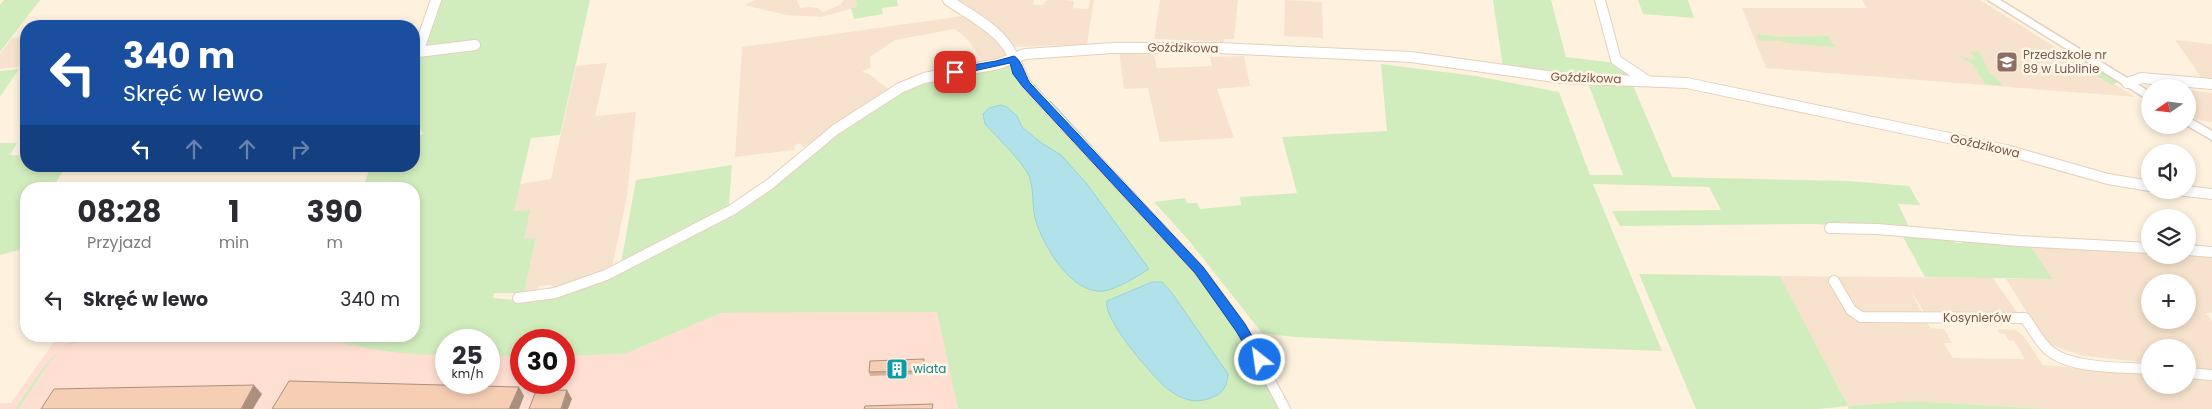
<!DOCTYPE html>
<html lang="pl">
<meta charset="utf-8">
<style>
:root{--surface:#fff;--page:#f7f7f7;--text:#2b2b33;--muted:#7c7c81}
body{margin:0;font-family:Poppins,sans-serif;background:var(--page);color:var(--text);height:100vh;display:flex;flex-direction:column;font-size:19px;white-space:nowrap}
*{box-sizing:border-box;margin:0}
p{font-size:16px;color:var(--muted)}
.icon{flex:none;width:28px;height:28px;fill:none;stroke:currentColor;stroke-width:2;stroke-linecap:round;stroke-linejoin:round}
.map{position:relative;flex:1;overflow:hidden}
.sheet{position:absolute;left:20px;top:182px;width:400px;height:160px;display:flex;flex-direction:column;background:var(--surface);border-radius:20px;box-shadow:0 2px 8px #0003}
.sheet>*{flex:none}
.banner{position:absolute;left:20px;top:20px;width:400px;height:152px;border-radius:20px;box-shadow:0 2px 8px #0003;background:#1a4fa0;color:#fff;overflow:hidden}
.needle{width:32px;rotate:256deg}
.tools{position:absolute;left:2141px;top:79px;display:grid;gap:10px}
.tools a{display:grid;place-items:center;width:55px;height:55px;border-radius:50%;background:var(--surface);box-shadow:0 2px 8px #0003;font-size:25px}
.speed{position:absolute;left:435px;top:329px;display:flex;gap:10px;font-size:25px;font-weight:700;text-align:center}
.speed>*{display:grid;place-content:center;width:65px;height:65px;border-radius:50%;background:var(--surface);box-shadow:0 2px 8px #0003;line-height:1}
.speed small{font-size:12px;font-weight:400}
.speed .limit{border:8px solid #d22;background:#fff;color:#111}
.pin{position:absolute;display:grid;place-items:center;width:42px;height:42px;color:#fff;margin:-21px;border-radius:10px;box-shadow:0 2px 8px #0006}
.me{position:absolute;width:55px;margin:-28px;rotate:330deg;stroke-linejoin:round;filter:drop-shadow(0 0 4px #0008)}
.turn{display:flex;align-items:center;gap:18px;height:105px;padding:0 20px;font-size:22px}
.turn .icon{width:65px;height:65px;stroke-width:2.5}
.turn b{display:block;font-size:35px;line-height:42px}
.lanes{display:flex;align-items:center;height:48px;padding:0 20px;background:#0003;justify-content:center;gap:25px;direction:ltr}
.lanes .off{opacity:.35}
.eta{display:flex;justify-content:space-evenly;align-items:center;height:85px;text-align:center}
.eta b{font-size:30px;font-weight:700;line-height:35px}
ul{padding:0;list-style:none}
li{display:flex;align-items:center;gap:15px;height:65px;padding:0 20px}
li div{flex:1}
li b{display:block;font-size:19px}
li em{font-style:normal}
.map>svg:first-child{display:block}
.residential{fill:#f7e3cd;fill-rule:evenodd}
.commercial{fill:#ffdfd2}
.green{fill:#d1edbd}
.water{fill:#b2e2e9;stroke:#97d2dc}
.lines{fill:none;stroke-linecap:round;stroke-linejoin:round}
.stream{stroke:#97d2dc;stroke-width:3}
.minor-casing{stroke:#e5cfbd;stroke-width:12}
.tertiary-casing{stroke:#e5cfbd;stroke-width:3}
.minor{stroke:#fff;stroke-width:10}
.tertiary{fill:#fff;fill-rule:evenodd}
.wall{fill:#d4b19b}
.shaded-wall{fill:#ac907e}
.building{fill:#f6ceb4;stroke:#ac907e}
.route{fill:#1a73e8;stroke:#114b97}
.labels{text-anchor:middle;stroke-width:5;stroke-linejoin:round;paint-order:stroke}
.street-label{font-size:12px;fill:#775645;stroke:#fff6e7}
.education-label{font-size:12px;fill:#785e54;stroke:#fff6e7;text-anchor:start}
.culture-label{font-size:12px;fill:#0d838f;stroke:#fff6e7;text-anchor:start}
</style>
<div class="map">
<svg width="2212" height="409" viewBox="0 0 2212 409">
<rect width="100%" height="100%" fill="#fef2df"/>
<g class="residential">
<path d="M756,0H797L800,8L810,7L818,8L822,12L840,5L844,0H856L857,7L821,17L786,15L744,5Z"/>
<path d="M959,0H1034L1033,5H1042L1047,0H1065L1074,1L1073,8L1088,9L1090,0H1094L1087,44L1014,47L987,19Z"/>
<path d="M1160,0H1238L1234,39H1224V42L1154,39Z"/>
<path d="M1285,0L1322,2L1323,38L1284,36Z"/>
<path d="M1862,0H1980L2135,97L1766,68L1742,8H1867Z"/>
<path d="M963,16L997,39L1011,55L985,64L969,41L955,29L895,40L870,57L871,67L862,72L869,74L888,89L804,147L800,143L794,146L795,150L735,157L742,47Z"/>
<path d="M26,37V55L18,67L0,69V54L12,38Z"/>
<path d="M2175,40L2212,44V79L2201,77Z"/>
<path d="M1119,50H1153L1157,68H1161L1212,66L1210,57L1244,56L1250,86L1217,89L1234,138L1160,142L1148,88L1124,89Z"/>
<path d="M607,63L595,116L636,112L627,196L612,268L551,292L552,285L538,286L535,293H524L536,239L524,240L514,211L520,184L551,179L576,66Z"/>
<path d="M2188,90L2212,93V122L2198,120L2188,114Z"/>
<path d="M2029,244L2150,251V255L2212,253V313H2206L2212,321V371L2188,367V348H2150V363L2084,356L2051,345L2039,332L2006,279H2053ZM2150,282H2188V320H2150Z"/>
<path d="M1780,276L1993,278L2019,315L1924,312L1910,290L1930,328L1944,329L1952,343H1944L1953,358L2025,359L2014,341H2009L2005,334H2000L1998,329L2016,330L2024,337L2043,365L2150,374V385H2188V378L2212,381V409H2048L1913,401L1848,406Z"/>
</g>
<path class="commercial" d="M938,312L958,409H0V403H11L58,336H321L373,349L446,355V382H489V356H521V382H564V356L625,354L721,313Z"/>
<g class="green">
<path d="M4,0H40L0,52V5Z"/>
<path d="M433,0H590L560,135L531,138L514,211L530,210L524,239L536,238L524,293H494L493,298L529,301L564,294L703,225L900,88L1013,63L1245,328L1281,409H958L937,312L721,313L625,354L564,356V340H521V356H489V340H446V355C405,355 360,350 321,336H414V189H362L371,166H414V136L424,134L414,122V55Z"/>
<path d="M856,0H897L898,6L882,8L883,14L854,19L851,8L857,7Z"/>
<path d="M1493,0H1551L1566,57L1616,63L1637,77H1574L1503,68Z"/>
<path d="M1638,0H1688L1694,18L1643,14Z"/>
<path d="M1757,34L1779,37L1828,36L1835,47L1787,43C1776,37 1767,44 1758,39Z"/>
<path d="M1979,51L1990,73L2004,86L1985,84L1973,64L1955,54L1969,59L1976,58L1970,52Z"/>
<path d="M2086,62L2118,82L2112,85L2079,65Z"/>
<path d="M1381,64L1476,76L1559,92L1590,175H1623L1588,83H1632L1672,177L1849,181L1909,186L1920,205L1898,204L1910,229L1813,224L1620,226L1612,211L1721,210L1709,187L1593,184L1662,351L1380,341L1294,337L1262,333L1191,243L1154,202L1185,198L1187,203H1197L1200,209L1241,205L1240,197L1297,193L1282,137L1387,131Z"/>
<path d="M19,69L0,97V71Z"/>
<path d="M0,143H17L10,155L26,156V166H66L52,189H26V232L23,237H26V248L0,255Z"/>
<path d="M732,165L729,205L701,223L621,263L636,180Z"/>
<path d="M1901,233L1949,236L1956,243H1961L1964,239L2029,244L2053,279L1925,277Z"/>
<path d="M1639,274L1780,276L1848,406L1913,401L2048,409H1849L1848,406L1818,409H1696Z"/>
<path d="M86,336H173C143,337 85,331 61,350C47,362 30,393 18,409H15C35,381 51,347 86,336Z"/>
</g>
<g class="water">
<path d="M1001,105L1007,107L1017,116L1022,127L1040,142L1061,155L1087,184L1149,269C1136,277 1119,288 1104,291C1071,295 1042,244 1035,218C1032,204 1034,189 1029,176C1023,162 996,136 985,124L983,114L989,108Z"/>
<path d="M1152,282H1162L1172,293L1228,374C1227,385 1224,393 1213,397C1206,400 1197,402 1190,400C1182,399 1169,391 1163,385C1149,371 1103,320 1107,301Z"/>
</g>
<g class="lines">
<path class="stream" d="M1050,102L1091,147"/>
<g class="minor-casing">
<g id="minor">
<path d="M436,0L418,52L475,45"/>
<path d="M948,0C968,14 993,26 1007,46C1016,58 1019,73 1027,85L1199,270L1241,327L1285,409"/>
<path d="M1600,0L1616,60L1646,80"/>
<path d="M2127,83L2142,78L2212,84"/>
<path d="M2177,190L2212,194"/>
<path d="M1830,228L1877,229L2019,241L2150,248"/>
<path d="M2188,250L2212,252"/>
<path d="M1834,281L1851,310L1861,317L2025,318C2033,329 2040,344 2051,352C2074,369 2122,367 2150,369"/>
<path d="M518,298L555,293L606,275L732,210L770,184L835,130L900,88L924,78L998,64L1025,54L1113,48H1219L1411,57L1562,78L1687,83L2006,150L2108,179L2150,186"/>
<path d="M2188,373L2212,375"/>
</g>
</g>
<g class="tertiary-casing">
<g id="tertiary">
<path d="M1988,0H2000L2150,92V101Z"/>
<path d="M2188,117L2212,131V140L2186,125H2188Z"/>
</g>
</g>
<use href="#minor" class="minor"/>
<use href="#tertiary" class="tertiary"/>
</g>
<path class="wall" d="M924,362L923,374L870,376L869,372Z"/>
<g class="shaded-wall">
<path d="M254,385L262,394L253,409H241Z"/>
<path d="M519,387L524,396L519,409H509Z"/>
<path d="M567,390L572,399L568,409H561Z"/>
</g>
<g class="building">
<path d="M924,359L923,371L869,372L870,361Z"/>
<path d="M289,381L519,387L509,409H272Z"/>
<path d="M254,385L241,409H41L54,389Z"/>
<path d="M567,390L561,409H529L536,391Z"/>
<path d="M933,404L932,409H864L865,406Z"/>
</g>
<path class="route" d="M1014,56C1021,59 1025,75 1030,83L1203,267L1245,324L1266,360L1265,363H1255L1236,331L1195,273L1023,87L1013,74L1010,63L955,75L950,72L955,68L996,61Z"/>
<defs>
<g id="school-square" transform="scale(1.125)"><rect x="-9" y="-9" width="18" height="18" rx="4" fill="#8d6e63" stroke="#fff6e7"/><path d="M0-5L7-2L0 1L-7-2ZM-4 1L0 2.5L4 1V4Q0 6-4 4Z" fill="#fff"/></g>
<g id="building-square" transform="scale(1.125)"><rect x="-9" y="-9" width="18" height="18" rx="4" fill="#0f9aa8" stroke="#fff6e7"/><path d="M-4-6H4V6H1V3H-1V6H-4ZM-2.5-4.3h1.7v1.8h-1.7ZM.8-4.3h1.7v1.8H.8ZM-2.5-1h1.7V.8h-1.7ZM.8-1h1.7V.8H.8Z" fill="#fff"/></g>
</defs>
<g fill-rule="evenodd">
<use href="#school-square" x="2007" y="62"/>
<use href="#building-square" x="897" y="369"/>
</g>
<g class="labels">
<g class="street-label">
<text transform="translate(1183 48) rotate(1)" y="4">Goździkowa</text>
<text transform="translate(1586 78) rotate(2)" y="4">Goździkowa</text>
<text transform="translate(1985 146) rotate(13)" y="4">Goździkowa</text>
<text x="1977" y="322">Kosynierów</text>
</g>
<g class="education-label">
<text x="2023" y="59">Przedszkole nr<tspan x="2023" dy="14">89 w Lublinie</tspan></text>
</g>
<g class="culture-label">
<text x="913" y="373">wiata</text>
</g>
</g>
</svg>
<div class="tools">
<a><svg class="needle" viewBox="-14 -14 28 28"><path d="M0-13l5 13h-10z" fill="#e53935"/><path d="M0 13l5-13h-10z" fill="#7c7c81"/></svg></a>
<a><svg class="icon" aria-label="sound" viewBox="0 0 24 24"><path d="M4 9h4l5-4v14l-5-4H4zM17 9q2 3 0 6"/></svg></a>
<a><svg class="icon" aria-label="layers" viewBox="0 0 24 24"><path d="M12 4l9 5-9 5-9-5zM3 14l9 5 9-5"/></svg></a>
<a>+</a>
<a>−</a>
</div>
<div class="speed"><div>25<small>km/h</small></div><div class="limit">30</div></div>
<div class="pin" style="left:955px;top:72px;background:#d93025"><svg class="icon" aria-label="arrive" viewBox="0 0 24 24"><path d="M6 21V4h12l-3 4 3 4H6"/></svg></div>
<svg class="me" style="left:1260px;top:360px" viewBox="-20 -20 40 40"><circle r="17" fill="#1a73e8" stroke="#fff" stroke-width="3"/><path d="M0-11L8 9 0 5-8 9z" fill="#fff"/></svg>
<div class="banner">
<div class="turn"><svg class="icon" aria-label="left" viewBox="0 0 24 24"><path d="M17 20v-9H6M10 6l-5 5 5 5"/></svg><div><b>340 m</b>Skręć w lewo</div></div>
<div class="lanes"><svg class="icon" aria-label="left" viewBox="0 0 24 24"><path d="M17 20v-9H6M10 6l-5 5 5 5"/></svg><svg class="icon off" aria-label="ahead" viewBox="0 0 24 24"><path d="M12 20V5M6 11l6-6 6 6"/></svg><svg class="icon off" aria-label="ahead" viewBox="0 0 24 24"><path d="M12 20V5M6 11l6-6 6 6"/></svg><svg class="icon off" aria-label="right" viewBox="0 0 24 24"><path d="M7 20v-9h11M14 6l5 5-5 5"/></svg></div>
</div>
<section class="sheet">
<div class="eta">
<div><b>08:28</b><p>Przyjazd</p></div>
<div><b>1</b><p>min</p></div>
<div><b>390</b><p>m</p></div>
</div>
<ul>
<li><svg class="icon" aria-label="left" viewBox="0 0 24 24"><path d="M17 20v-9H6M10 6l-5 5 5 5"/></svg><div><b>Skręć w lewo</b></div><em>340 m</em></li>
</ul>
</section>
</div>
